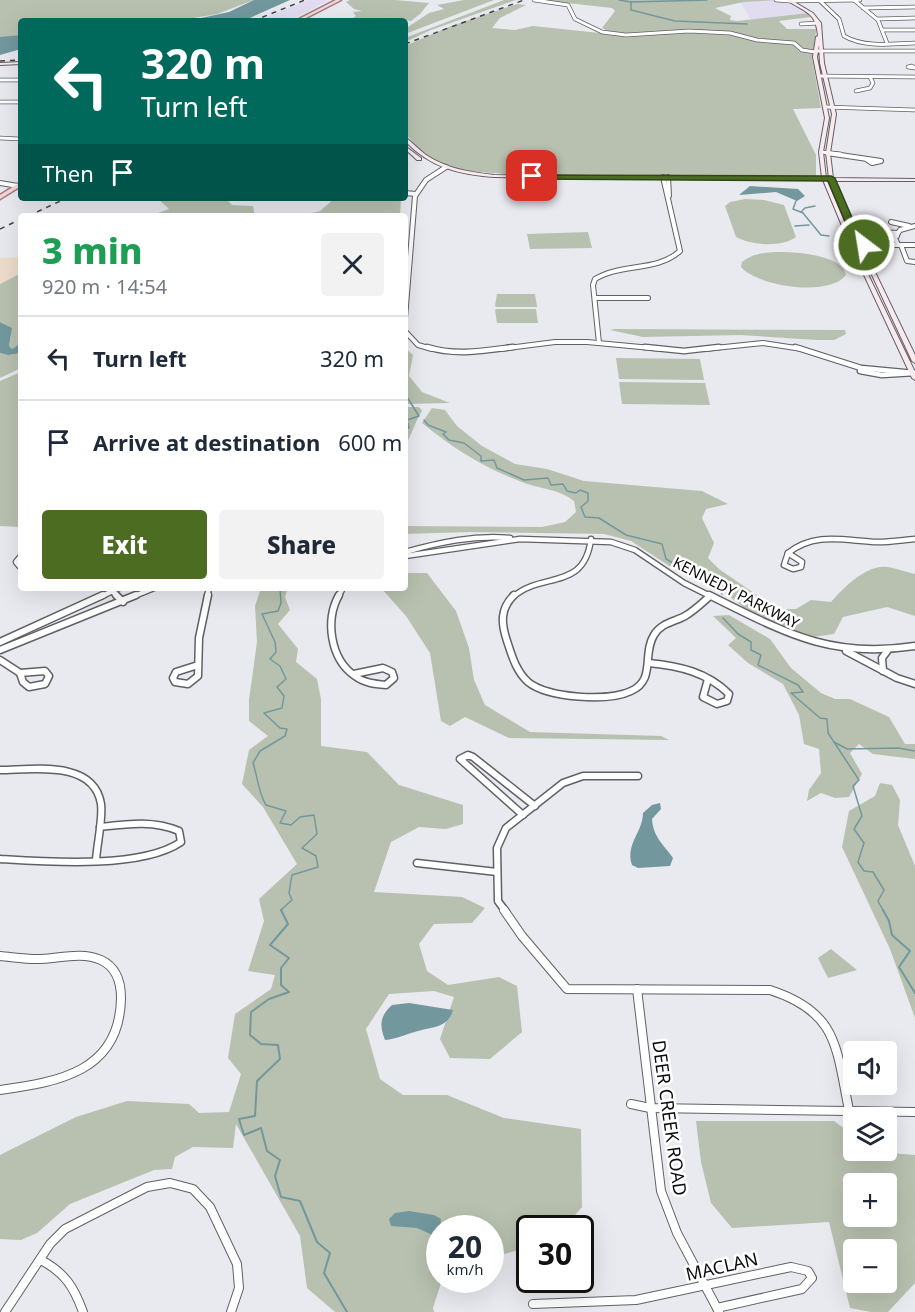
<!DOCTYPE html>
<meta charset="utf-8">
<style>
:root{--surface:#fff;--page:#f2f2f3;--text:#1f2937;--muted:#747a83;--line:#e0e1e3;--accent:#4c6c22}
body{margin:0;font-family:"Noto Sans",sans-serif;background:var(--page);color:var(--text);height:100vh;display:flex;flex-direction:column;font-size:22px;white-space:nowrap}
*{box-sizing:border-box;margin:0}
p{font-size:20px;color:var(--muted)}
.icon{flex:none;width:33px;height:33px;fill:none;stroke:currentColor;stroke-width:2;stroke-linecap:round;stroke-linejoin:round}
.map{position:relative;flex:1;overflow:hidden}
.side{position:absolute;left:18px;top:213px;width:390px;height:378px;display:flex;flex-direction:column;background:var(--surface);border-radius:6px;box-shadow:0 6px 24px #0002}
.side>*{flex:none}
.top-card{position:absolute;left:18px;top:18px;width:390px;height:183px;border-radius:6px;box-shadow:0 6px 24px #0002;background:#00695c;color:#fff;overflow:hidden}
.tools{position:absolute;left:843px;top:1041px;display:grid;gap:12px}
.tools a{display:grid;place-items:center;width:54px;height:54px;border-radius:6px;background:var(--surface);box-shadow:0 6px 24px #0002;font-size:30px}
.speed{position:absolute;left:426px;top:1215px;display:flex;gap:12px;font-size:30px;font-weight:700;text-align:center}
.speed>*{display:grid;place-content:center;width:78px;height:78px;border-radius:50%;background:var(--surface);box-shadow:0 6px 24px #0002;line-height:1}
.speed small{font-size:15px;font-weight:400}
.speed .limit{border:3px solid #111;border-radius:9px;background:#fff;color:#111}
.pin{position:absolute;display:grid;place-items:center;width:51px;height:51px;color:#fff;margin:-26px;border-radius:12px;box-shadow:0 3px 9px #0006}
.me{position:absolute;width:66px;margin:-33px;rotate:329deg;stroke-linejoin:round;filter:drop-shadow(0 0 4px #0008)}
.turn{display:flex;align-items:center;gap:21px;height:126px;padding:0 24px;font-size:27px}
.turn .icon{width:78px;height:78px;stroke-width:2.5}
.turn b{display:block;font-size:42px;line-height:51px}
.then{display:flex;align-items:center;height:57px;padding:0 24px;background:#0003;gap:12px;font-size:22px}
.round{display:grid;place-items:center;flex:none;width:63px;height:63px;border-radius:6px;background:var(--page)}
.head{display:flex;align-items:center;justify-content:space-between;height:102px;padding:0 24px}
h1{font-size:36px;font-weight:800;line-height:45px;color:#1e9e55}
.action{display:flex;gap:12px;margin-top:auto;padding:12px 24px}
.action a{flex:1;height:69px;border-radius:6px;background:var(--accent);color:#fff;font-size:24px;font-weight:800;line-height:69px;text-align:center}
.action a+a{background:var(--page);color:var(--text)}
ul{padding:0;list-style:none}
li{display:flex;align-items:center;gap:18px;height:84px;padding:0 24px;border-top:2px solid var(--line)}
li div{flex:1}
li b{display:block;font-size:22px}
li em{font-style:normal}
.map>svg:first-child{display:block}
.commercial{fill:#e2dcf1}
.industrial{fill:#eedccb}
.green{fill:#b8c1af;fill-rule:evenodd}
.water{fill:#72989e}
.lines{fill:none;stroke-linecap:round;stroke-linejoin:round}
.stream-far1{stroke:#72989e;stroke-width:1.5}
.stream{stroke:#72989e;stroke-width:2}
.minor-far4-casing{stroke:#606067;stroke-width:4.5}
.minor-far3-casing{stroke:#606067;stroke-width:6}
.minor-far2-casing{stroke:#606067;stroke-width:7}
.minor-far1-casing{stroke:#606067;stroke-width:9}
.minor-casing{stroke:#606067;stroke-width:10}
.tertiary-casing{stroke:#606067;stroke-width:4.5}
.secondary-casing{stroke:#606067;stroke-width:2}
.primary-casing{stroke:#a17d84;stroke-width:3}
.minor-far4{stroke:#fff;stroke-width:3}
.minor-far3{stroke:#fff;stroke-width:4}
.minor-far2{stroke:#fff;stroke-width:4.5}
.minor-far1{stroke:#fff;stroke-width:6}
.minor{stroke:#fff;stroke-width:8}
.tertiary{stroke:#fff;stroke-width:3}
.secondary{fill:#fbeaed;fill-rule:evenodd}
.primary{fill:#f7d6db;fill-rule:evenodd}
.rail{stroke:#434347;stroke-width:1.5;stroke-dasharray:5 5;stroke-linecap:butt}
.route{fill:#4c6c22;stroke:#314616;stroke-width:1.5}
.labels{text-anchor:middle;stroke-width:5;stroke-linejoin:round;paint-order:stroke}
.street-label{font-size:15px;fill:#0c0c0f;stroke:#fff}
.near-street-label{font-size:18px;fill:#0c0c0f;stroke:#fff}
</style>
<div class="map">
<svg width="915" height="1312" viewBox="0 0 915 1312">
<rect width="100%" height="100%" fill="#e9e9f0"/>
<g class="commercial">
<path d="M308,0H329L288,21H258Z"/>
<path d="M775,0L788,2L808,13L751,20L740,1Z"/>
</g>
<path class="industrial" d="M21,257V273L0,284V258Z"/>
<g class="green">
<path d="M0,0H254L217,14L182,20L21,21V35L0,38Z"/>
<path d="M350,0H395L429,3L420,14L411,21L394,19L395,21H348L356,16L353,12L362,11L354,9L346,2Z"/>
<path d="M464,0H494L405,34V29L429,13L444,9L437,5Z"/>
<path d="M504,0H516L431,30L405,42V38Z"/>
<path d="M540,0H776L744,2L715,8L731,16L730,20L737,21L808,13L815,20L811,17L779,21L787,29H816L817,25L812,58L821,108L793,109L816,155V176L507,174C481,172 445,172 425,154C418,148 411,140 405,133V46L451,26L517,4L526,5L500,18L492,28L515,30L533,26L628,36L688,31C662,28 625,43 602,28L615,11L612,8Z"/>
<path d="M157,198H225L232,205L253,206L255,216H132L152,215L169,209Z"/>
<path d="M335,198H401L400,216H300L320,211Z"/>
<path d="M745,199L764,200L784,205L796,237C781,248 751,245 736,237L725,206L730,202Z"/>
<path d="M588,232L592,248L530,249L527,234Z"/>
<path d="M781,252C797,252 842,255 846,275C830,297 758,287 741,267L742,262C753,253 767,252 781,252Z"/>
<path d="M21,273V343L12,349L9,346L11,336L8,326L0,322V284Z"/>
<path d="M497,294H535L537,307H496L495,306Z"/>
<path d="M497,309H536L538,323H497L495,310Z"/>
<path d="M614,329L845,330L846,334L834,340H817L741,335L643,337L610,330Z"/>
<path d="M405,348L413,355L409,376L422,392L450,403L405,404Z"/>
<path d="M0,353L8,355L21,353V368L0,378Z"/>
<path d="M616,358L700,359L704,380L619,379Z"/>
<path d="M21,372V527L0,526V381Z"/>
<path d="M619,382L705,383L710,405L622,404Z"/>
<path d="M405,407H419L422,411C415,422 412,434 405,446Z"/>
<path d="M432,408L445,410L457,426L482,446L515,464L547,469L584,481L702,491L728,504L706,509L702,518L714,543L708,558L719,569L777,609H796L811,600L831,602C843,588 867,564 887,567C896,568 906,572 915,574V616L887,607L843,617L834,634L814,637L788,629L743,607L711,582L680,573L631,541L604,534L470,532L405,534V526L542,527L565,522L576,512L574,501C560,489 539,489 522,482C484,468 453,448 422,423Z"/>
<path d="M405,573H427L456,611L469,648L474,680L485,705L530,732L661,736L669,740L509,738L465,717L450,726L441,721L430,653L406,616L381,588H405Z"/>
<path d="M261,588H288L285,597L290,610L278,624L298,649L296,662L317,679L321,699V746L367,752L399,785L463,805V824L446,829L419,827L391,842L374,892L462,897L485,908L472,923L434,924L419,944L427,971L448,985L499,977L517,986L522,1032L490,1059L450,1058L440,1039L454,997L434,991L389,994L366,1029L380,1079L403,1095H447L504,1118L581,1129L582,1207L564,1228H530L529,1247L491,1258L490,1228H440V1280H442L433,1308L434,1312H335L307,1288L300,1236L236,1124L233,1148L193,1147L175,1157L172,1169L154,1170L70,1204L37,1233L21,1240L0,1239V1155L76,1117L127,1101L189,1104L199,1113L229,1112L241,1074L228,1058L235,1014L271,989L275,975L248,971L264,921L259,899L297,864L263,807L242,784L249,750L268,736L249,721V700L257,642L255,606Z"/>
<path d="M729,615L770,639L791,668L821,693L835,699H850L889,717L905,744H915V759L873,754L859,744L850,753L862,774L849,797L835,798L821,793L807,801L809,790L821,773L819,749L804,744L799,715L783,684L748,663L728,645L736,638L713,616Z"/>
<path d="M880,783L892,785L900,800L898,825L915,866V1018L890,949L842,847L849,811L875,796Z"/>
<path d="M831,949L857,970L828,978L818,958Z"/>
<path d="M696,1121H834L853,1135L854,1150L915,1155V1283L888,1312H871L850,1308L829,1222L732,1228L711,1203L701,1162ZM854,1184H886V1216H854ZM854,1250H886V1282H854Z"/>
</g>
<g class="water">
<path d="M254,0H290L243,21H187L229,12Z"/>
<path d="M21,35V49L0,55V37Z"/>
<path d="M750,186L798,189L805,196L797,201L776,192L739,195Z"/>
<path d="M0,322L12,328L9,346L12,349L21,343V353L8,355L0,353Z"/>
<path d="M660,803L661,809L652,819C653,837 664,845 673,858L670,866L638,868L632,865C625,844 643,832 643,813L652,805Z"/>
<path d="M409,1003L453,1010C448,1028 432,1027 418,1031C406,1034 397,1039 385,1040C379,1025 380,1016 392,1005Z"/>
<path d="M409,1211L434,1215L441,1219L439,1238L417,1228L391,1226L389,1219L395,1213Z"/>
</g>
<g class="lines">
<g class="stream-far1">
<path d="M619,0L631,2V10L675,21L747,24"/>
<path d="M631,2L707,0"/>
<path d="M796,201L793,209L803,213L821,235L829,236"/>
<path d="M801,212L805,208L815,206"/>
<path d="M795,226L809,225"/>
<path d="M405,398L407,397L419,416L407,420L409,428L405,429"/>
<path d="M424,420L428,425L446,432L443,434L449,440L464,443L481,456V461L494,460L497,468L524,480L548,478L551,485L563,484L567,491L576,493L580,490L588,493V501L581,507L585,517L599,518L626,535L662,544L666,559L689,572L715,580L722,594"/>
<path d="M280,588L281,603L278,611L262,614L275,642L276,652L270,659L280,666L286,679L277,687L284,696L282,708L264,713L280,728L287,729L285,736L260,751L253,763C258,778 258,792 266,805L286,811L280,823L291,825L300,817L314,815L317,834L302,848L316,856L318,867L292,875L289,893L292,900L281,910L282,912"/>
<path d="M723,618L738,634L751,642V650L761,655L758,665L798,685L803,692L791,693L820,718L827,719L828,733L859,780L853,786L862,816L854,829L864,843L858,862L864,871L873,872L884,890L878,901L884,912"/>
<path d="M834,742L847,749L898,748L915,751"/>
</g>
<g class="stream">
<path d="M281,910L288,924L270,945L289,958L281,968V985L289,992L269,999L251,1012L250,1035L261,1044L278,1045L280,1059L257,1081L255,1116L239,1119L244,1135L261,1128L267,1151L280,1160L275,1176L281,1197L300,1201L317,1242L330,1253L324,1273L347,1312"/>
<path d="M883,910L889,921L892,935L910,951L899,967L915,993"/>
</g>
<g class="minor-far4-casing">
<g id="minor-far4">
<path d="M534,0L568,5L575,19L602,32L626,35L689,31L730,33L757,40L794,43L802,50L815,52"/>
<path d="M776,0L790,1"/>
<path d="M819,0L839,19L844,36C865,48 892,44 915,43"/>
<path d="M854,0L878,20L887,43"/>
<path d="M863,8L915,7"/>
<path d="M877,19L915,18"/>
<path d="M801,24L819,23"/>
<path d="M882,30H915"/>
<path d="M815,51H915"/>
<path d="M912,66L915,68L908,67Z"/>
<path d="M819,76L915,77"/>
<path d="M0,80H21"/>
<path d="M856,91L870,88L873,83L870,77"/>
<path d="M0,102H21"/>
<path d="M826,107L915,110"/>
<path d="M0,138L21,139"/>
<path d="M821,152L841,154"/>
</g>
</g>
<g class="minor-far3-casing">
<g id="minor-far3">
<path d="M827,153L881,161L872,163L866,159"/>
<path d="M668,177L669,196"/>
<path d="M0,183L18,186"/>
<path d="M405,193L416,194"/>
<path d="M891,222L909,226"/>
<path d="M897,236L880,232L898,233"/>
<path d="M852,245H915"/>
<path d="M898,245L895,238L900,230L915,226"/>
<path d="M901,245L907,261L915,262"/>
<path d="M595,298H648"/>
<path d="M405,318L415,196L426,180L446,167"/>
<path d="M405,331L418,345L432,349"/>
<path d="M599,343L593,285L595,279C621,263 657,272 680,251L663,177"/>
<path d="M501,349L555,342H587L662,349"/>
<path d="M705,349L763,343L802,349"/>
</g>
</g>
<g class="minor-far2-casing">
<g id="minor-far2">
<path d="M427,347C456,356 483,351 513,347"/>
<path d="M645,347L684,351L719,347"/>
<path d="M795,347L861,368L915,373"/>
<path d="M860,371L882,375L915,373"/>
<path d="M405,552C441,542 473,535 510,538"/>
<path d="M788,553L802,562L801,567L793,569L784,565Z"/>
<path d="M788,553C816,531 845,541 878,542C890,542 903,540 915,539"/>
<path d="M21,556L16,562L21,568"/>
<path d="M405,556L520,539L611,542L635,550L684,583L712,597"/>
<path d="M109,588L118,597"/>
<path d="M100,597L119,588"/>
<path d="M132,597L154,588"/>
<path d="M207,597L209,588"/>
<path d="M338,597L343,588"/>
<path d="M513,597C542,571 584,592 591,539"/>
</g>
</g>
<g class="minor-far1-casing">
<g id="minor-far1">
<path d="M116,595L123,602"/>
<path d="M339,595C325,620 330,659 355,676C364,683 375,684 386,685L394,678L392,672L383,668L354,674"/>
<path d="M514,595C500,609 501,623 507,641C512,656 516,671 528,682C548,698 608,702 631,691C656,680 642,654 654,635C661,623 674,622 685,616C694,611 702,603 710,596"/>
<path d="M709,595C784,632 829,659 915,646"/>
<path d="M0,642L103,595"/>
<path d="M0,650L136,595"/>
<path d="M846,651L897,678L915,684"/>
<path d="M0,660L20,673"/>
<path d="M649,663C679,666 707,672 729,694L727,701L717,704L703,697L708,679"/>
<path d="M198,665L176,672L173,678L175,682L188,684L198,676L199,638L208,595"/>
<path d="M45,671L49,676L45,684L29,687L23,682L20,673Z"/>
<path d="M883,671L882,658L888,650"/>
<path d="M0,770C31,770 94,759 101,804C103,819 97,844 96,860"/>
<path d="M523,815L460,759L468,755L473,757L535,806"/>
<path d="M0,859C48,862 141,869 181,842L179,831C153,820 127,824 100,827"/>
<path d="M417,863L497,872"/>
<path d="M506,912L498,901L497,848L506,828L563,783L583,776H638"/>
</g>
</g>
<g class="minor-casing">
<g id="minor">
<path d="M504,910L522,936L567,989L770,990C838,1012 836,1047 849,1110"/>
<path d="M0,956C12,957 24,959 37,959C57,959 81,951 101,960C116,967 121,982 121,998C120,1072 58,1082 0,1090"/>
<path d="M637,989L661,1191L677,1233L719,1312"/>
<path d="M631,1104L650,1108L915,1112"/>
<path d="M41,1260C65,1273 74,1287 83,1312"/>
<path d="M533,1304L636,1300L791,1267L808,1271L812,1278L802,1289L717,1308"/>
<path d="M5,1312L50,1244L65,1229L147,1187L170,1183L193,1189L210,1207L237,1264L239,1288L231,1312"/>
</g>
</g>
<g class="tertiary-casing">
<path id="tertiary" d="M790,1L860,0"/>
</g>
<g class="secondary-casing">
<g id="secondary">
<path d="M787,0H791L813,13L821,23L824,63L836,114L830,153L833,178L915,179V181H834L862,245L915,355V363L912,361L858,245L830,181H827L854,245L915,372V380L912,378L850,245L823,180L494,177C458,174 431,168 405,141V137C412,142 419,150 426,155C447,169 470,172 494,175L822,178L819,152L825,118L813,57L816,37L818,36C816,11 805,13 787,0ZM819,45L820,63L832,114L826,153L829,178H826L823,152L829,118L817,57Z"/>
<path d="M21,62V64L0,65V63Z"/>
<path d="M405,146L421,158V160H417L405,149Z"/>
</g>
</g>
<g class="primary-casing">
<g id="primary">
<path d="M336,0H341L300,21H295Z"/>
<path d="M21,182V186L0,199V195Z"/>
</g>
</g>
<use href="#minor-far4" class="minor-far4"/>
<use href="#minor-far3" class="minor-far3"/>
<use href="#minor-far2" class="minor-far2"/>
<use href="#minor-far1" class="minor-far1"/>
<use href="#minor" class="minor"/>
<use href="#tertiary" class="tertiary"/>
<use href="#secondary" class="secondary"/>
<use href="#primary" class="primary"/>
<g class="rail">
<path d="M253,21L305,0"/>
<path d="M405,44L524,0"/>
<path d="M0,61L21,60"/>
<path d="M28,216L67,198"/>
<path d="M0,229L21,219"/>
</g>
</g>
<path class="route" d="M529,175L831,176L835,178L863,243L869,245L864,248L855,245L828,181L532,179L528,176Z"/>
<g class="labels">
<g class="street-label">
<text transform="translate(736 593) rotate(27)" y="5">KENNEDY PARKWAY</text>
</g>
<g class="near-street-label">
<text transform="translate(669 1118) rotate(82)" y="6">DEER CREEK ROAD</text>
<text transform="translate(722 1267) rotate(-13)" y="6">MACLAN</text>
</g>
</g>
</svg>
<div class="tools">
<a><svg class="icon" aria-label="sound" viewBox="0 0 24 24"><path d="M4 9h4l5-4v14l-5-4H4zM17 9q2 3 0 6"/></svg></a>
<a><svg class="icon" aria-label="layers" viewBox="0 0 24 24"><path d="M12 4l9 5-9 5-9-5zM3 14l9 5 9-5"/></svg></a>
<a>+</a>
<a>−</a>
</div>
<div class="speed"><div>20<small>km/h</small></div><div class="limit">30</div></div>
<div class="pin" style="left:532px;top:176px;background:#d93025"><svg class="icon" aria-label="arrive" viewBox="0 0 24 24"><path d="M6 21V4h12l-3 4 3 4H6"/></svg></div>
<svg class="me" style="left:864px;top:245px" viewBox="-20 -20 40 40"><circle r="17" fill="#4c6c22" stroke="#fff" stroke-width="3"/><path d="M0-11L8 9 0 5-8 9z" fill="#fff"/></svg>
<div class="top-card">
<div class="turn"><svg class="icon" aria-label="left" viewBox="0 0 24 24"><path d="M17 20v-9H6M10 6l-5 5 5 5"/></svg><div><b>320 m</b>Turn left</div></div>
<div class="then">Then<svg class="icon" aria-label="arrive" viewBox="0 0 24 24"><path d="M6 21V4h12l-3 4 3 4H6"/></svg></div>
</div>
<section class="side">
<div class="head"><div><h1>3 min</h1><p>920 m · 14:54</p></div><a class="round"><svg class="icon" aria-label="close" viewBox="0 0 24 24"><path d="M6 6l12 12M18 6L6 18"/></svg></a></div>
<ul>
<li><svg class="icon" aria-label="left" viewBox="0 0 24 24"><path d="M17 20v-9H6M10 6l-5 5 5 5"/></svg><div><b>Turn left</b></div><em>320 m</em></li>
<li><svg class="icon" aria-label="arrive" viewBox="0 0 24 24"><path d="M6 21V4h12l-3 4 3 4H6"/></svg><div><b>Arrive at destination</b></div><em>600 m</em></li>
</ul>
<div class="action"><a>Exit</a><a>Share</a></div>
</section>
</div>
